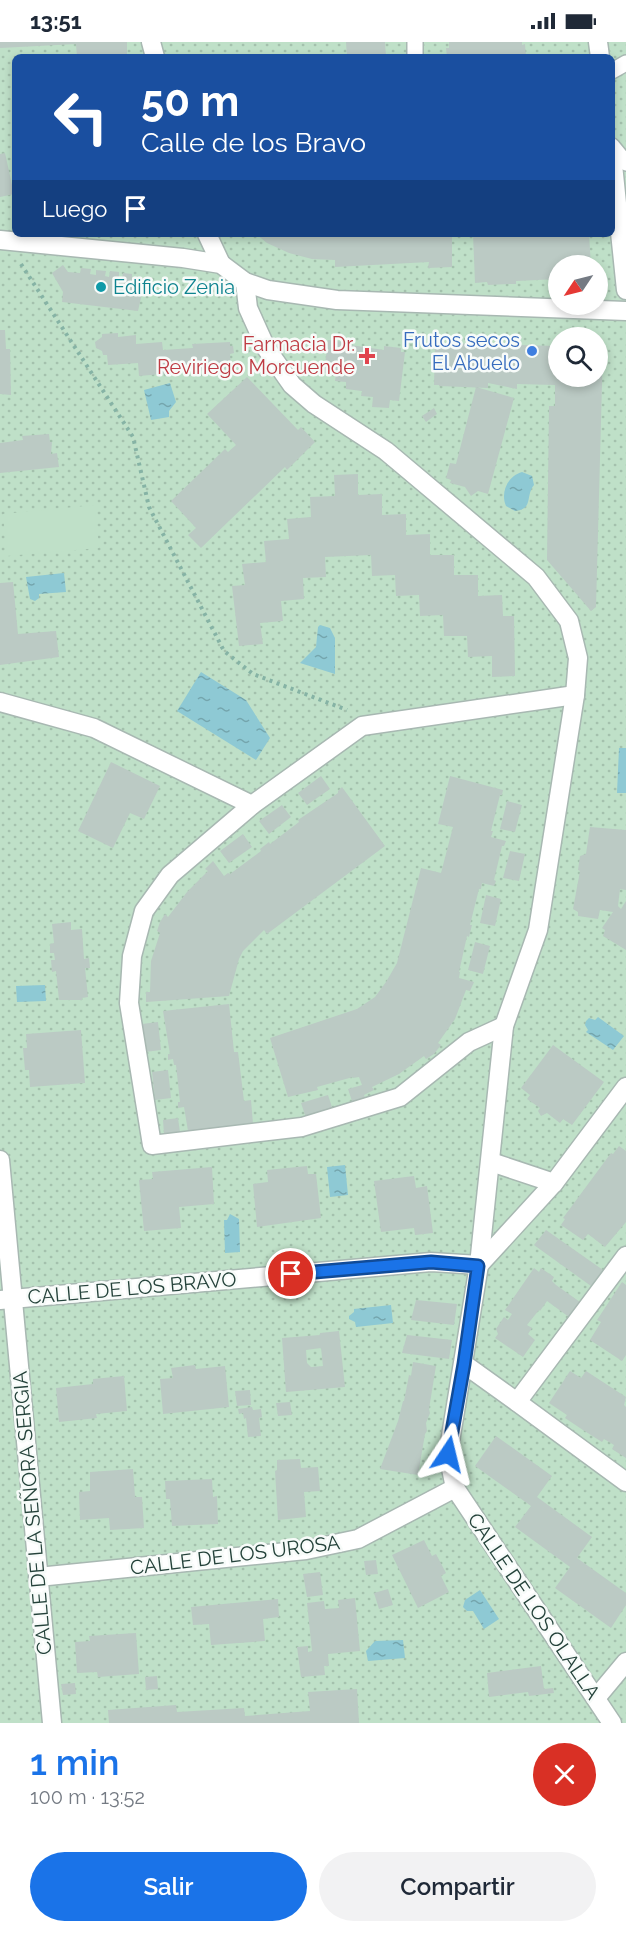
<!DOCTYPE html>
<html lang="es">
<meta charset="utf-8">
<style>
:root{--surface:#fff;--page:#f2f2f3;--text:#1f2937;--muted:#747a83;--accent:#1a73e8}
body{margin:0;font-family:Raleway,sans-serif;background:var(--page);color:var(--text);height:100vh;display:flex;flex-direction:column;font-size:22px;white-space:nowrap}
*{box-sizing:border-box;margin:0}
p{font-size:20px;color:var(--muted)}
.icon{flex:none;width:33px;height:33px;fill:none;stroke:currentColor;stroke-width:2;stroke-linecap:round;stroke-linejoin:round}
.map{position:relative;height:1681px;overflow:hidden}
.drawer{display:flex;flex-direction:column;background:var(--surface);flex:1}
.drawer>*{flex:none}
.banner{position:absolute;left:12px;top:12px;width:603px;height:183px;border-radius:9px;box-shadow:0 3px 9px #0003;background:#1a4fa0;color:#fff;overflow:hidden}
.needle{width:39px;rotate:235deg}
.buttons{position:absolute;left:548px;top:213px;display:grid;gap:12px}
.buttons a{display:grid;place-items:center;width:60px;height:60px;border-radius:50%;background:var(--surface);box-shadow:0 3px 9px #0003;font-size:30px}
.pin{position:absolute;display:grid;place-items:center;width:51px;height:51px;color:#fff;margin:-26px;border:3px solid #fff;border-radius:50%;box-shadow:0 2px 6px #0007}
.me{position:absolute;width:66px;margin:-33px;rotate:10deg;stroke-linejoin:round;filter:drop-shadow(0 0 4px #0008)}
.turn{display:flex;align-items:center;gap:21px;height:126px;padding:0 30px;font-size:27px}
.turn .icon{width:78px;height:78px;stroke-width:2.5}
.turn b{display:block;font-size:42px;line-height:51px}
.then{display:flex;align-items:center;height:57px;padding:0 30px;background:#0003;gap:12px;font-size:22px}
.round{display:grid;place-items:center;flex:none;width:63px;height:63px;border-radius:32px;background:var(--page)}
.head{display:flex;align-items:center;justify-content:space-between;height:102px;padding:0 30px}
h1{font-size:36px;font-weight:600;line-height:45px;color:var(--accent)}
.primary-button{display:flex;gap:12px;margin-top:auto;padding:12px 30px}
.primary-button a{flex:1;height:69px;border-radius:36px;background:var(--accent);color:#fff;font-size:24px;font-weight:600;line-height:69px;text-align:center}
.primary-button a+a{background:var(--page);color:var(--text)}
.status{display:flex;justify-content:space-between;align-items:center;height:42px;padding:0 30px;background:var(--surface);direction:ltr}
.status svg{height:16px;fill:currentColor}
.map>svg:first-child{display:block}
.green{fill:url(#green-dots);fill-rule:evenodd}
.pitch{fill:#bfe0c8}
.water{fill:url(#water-ripples)}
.building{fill:#bbcac4;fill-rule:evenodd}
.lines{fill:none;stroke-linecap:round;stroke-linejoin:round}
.lane-casing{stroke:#a8b8b2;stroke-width:18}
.street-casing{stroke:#a8b8b2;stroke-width:21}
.path{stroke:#86b3a5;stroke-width:4;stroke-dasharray:3 4.5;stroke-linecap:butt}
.lane{stroke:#fff;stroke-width:15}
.street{stroke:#fff;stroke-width:18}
.route-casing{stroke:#114b97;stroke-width:15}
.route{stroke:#1a73e8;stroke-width:10}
.culture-dot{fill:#0f9aa8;stroke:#f7fbf9;stroke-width:2}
.shop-dot{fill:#3f7fe0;stroke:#f7fbf9;stroke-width:2}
.health-dot{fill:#e0444e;stroke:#f7fbf9;stroke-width:2}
.labels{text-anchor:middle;stroke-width:5;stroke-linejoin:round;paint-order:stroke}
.culture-label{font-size:20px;fill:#0d838f;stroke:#f7fbf9;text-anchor:start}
.shop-label{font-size:20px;fill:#366cbe;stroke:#f7fbf9;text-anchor:end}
.health-label{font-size:20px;fill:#be3a42;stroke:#f7fbf9;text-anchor:end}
.street-label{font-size:20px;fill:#24423a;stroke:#f7fbf9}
</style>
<div class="status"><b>13:51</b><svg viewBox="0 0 49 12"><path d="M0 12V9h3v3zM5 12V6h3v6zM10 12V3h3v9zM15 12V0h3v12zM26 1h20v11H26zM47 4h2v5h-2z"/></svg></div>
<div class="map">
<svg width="626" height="1681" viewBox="0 0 626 1681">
<defs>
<pattern id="green-dots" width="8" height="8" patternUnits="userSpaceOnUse" patternTransform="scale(1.5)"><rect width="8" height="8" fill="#bfe0c8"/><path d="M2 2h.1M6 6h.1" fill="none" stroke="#a4c1ad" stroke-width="1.8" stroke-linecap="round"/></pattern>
<pattern id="water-ripples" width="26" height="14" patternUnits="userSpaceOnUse" patternTransform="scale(1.5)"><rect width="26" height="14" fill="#8ec9d4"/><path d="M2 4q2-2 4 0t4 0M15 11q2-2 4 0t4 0" fill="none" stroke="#74a5ad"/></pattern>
</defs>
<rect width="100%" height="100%" fill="#e6efeb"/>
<path class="green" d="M0,0H626V1681H0ZM15,15H612V192H15ZM558,224H597V262H558ZM558,296H597V334H558Z"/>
<path class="pitch" d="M95,463L99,506L7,514L3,472Z"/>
<g class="water">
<path d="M170,341L176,360L169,369V375L151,378L144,348Z"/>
<path d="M522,430L532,434L534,443C525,454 534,467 515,469L506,464C500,450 508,434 522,430Z"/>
<path d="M64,531L66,550L39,552V556L35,559L30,557L26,535Z"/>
<path d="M320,583L330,586L335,596V632L300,621L316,605L318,585Z"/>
<path d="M201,630L246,658L270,696L256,718L177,669Z"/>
<path d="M619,706H626V751H617Z"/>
<path d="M45,943L46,959L17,960L16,944Z"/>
<path d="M598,975L624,994L613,1008L586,990L588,988L585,983L586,979L589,976L595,978Z"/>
<path d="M345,1123L348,1153L330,1155L327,1125Z"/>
<path d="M230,1172L239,1177L240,1210L225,1211L224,1178H227Z"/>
<path d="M391,1263L393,1281L356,1285L355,1280L349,1277V1274L354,1270V1267Z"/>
<path d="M480,1548L499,1577L484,1587L473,1569H467L463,1565L465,1558Z"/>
<path d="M403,1598L405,1616L368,1619L366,1609L375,1599Z"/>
</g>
<g class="building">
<path d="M0,0H127V15H77L76,2L0,6Z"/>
<path d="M346,0H385L386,15H347Z"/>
<path d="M449,0H522V3L525,2L526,15H447L446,6H449Z"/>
<path d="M5,111L14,152L0,155V112Z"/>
<path d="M256,192H452V225L428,226L429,220L335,225V218L312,217L289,211L267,201Z"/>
<path d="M473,192H589L591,224H558V237L516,239V242H509L488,243L487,240L475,241Z"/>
<path d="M63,223L68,230L80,231L81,226L91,227L90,232L96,233V228L106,229L105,234L109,235L110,229L119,230V236H122L123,231L132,232V237L142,238L141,247H143L138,269L62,260L63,250L52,231Z"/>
<path d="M0,288H5L6,307H10L11,353L0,352Z"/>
<path d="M118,291V295L136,293V302L162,300L163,308L193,306L192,302L230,300V304H233L234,311L230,312L231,326L139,334L138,321L108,323L107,313H103L102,309L96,306L95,300L102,295V292Z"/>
<path d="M328,298L345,300L344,302L384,308V304L401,306V310H405L399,359L390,358L389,366L372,365L373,355L361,354L362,349L346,347V340L335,339L336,332L324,331Z"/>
<path d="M435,301L558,304V334H597V305H603L596,565L591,569L547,518L549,364H555V343L517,342V347L488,341V346L439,344V343H434Z"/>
<path d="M247,335L298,388L301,385L315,400L287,428L285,425L201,506L188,493L196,486L171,459L225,407L228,410L236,403L207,372Z"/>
<path d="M476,345L514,356L488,452L478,449L471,454L465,445L450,441L451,438L446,436L450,421L456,422Z"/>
<path d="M434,366L437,372L426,380L422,374Z"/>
<path d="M49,392L50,400H52L51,412L57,411L59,425L0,431V401L23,398L22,394Z"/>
<path d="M358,432V453L382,452V473L406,472V493L430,492V513H454V533H478V554L502,553L503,574H514L515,634L492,635V614L468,615L467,594H444L443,573L420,574L419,553L396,554L395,533L372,534L371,513L325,515L326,535L303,536L304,557L281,559L283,579L260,581L263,602L239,604L232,544L245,543L242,522L266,520L264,499L289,497L287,477L311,475L310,455L335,454L334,433Z"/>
<path d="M13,540L18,592L56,589L59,615L0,623V541Z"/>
<path d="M111,720L160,744L144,777L130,771L113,806L78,789Z"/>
<path d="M321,734L330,747L307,763L298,751Z"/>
<path d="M450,734L503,748L502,753H500L491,789H493L491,795L506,799L504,804H502L494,838L496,839L494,844L482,841L481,847H479L470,883H472L469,895L467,894L459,930H460L459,936L474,940L470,949L466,948L455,977L438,1001L441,1003L434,1012L426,1017L424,1014L399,1032L372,1045L374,1048L364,1053L366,1058L353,1062L348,1047L362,1043L359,1035L353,1036V1035L317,1045L318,1048L288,1055L270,996L357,967L375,955L386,940L397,921L421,826L441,831L453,785L438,782Z"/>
<path d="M342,745L385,804L267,892L264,888L243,909L239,917L229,954L146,960V950H150L151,919L160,891L157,889L160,880L165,872L168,875L187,850L208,829L205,827L213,819L224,834L228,831L230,832L261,809L260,807L269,800L270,802L299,780L298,778L338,751V749Z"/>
<path d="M507,759L522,763L515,790L500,787Z"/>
<path d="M282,763L291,775L269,792L259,779Z"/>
<path d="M590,785L626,788V848L620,847L618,864L621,867L626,859V908L603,894L605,888L602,886L613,870L600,868L598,877L578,874V870L573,867L580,829L578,828L580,814L586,812Z"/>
<path d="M243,792L252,805L229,821L220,809Z"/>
<path d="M510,809L525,812L519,839L503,836Z"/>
<path d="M486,853L501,857L495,884L480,881Z"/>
<path d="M71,880V888L82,887L84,917L89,916L90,926H85L88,955L82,956V958H59L56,929L52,930L51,918H55L54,911H50V902L54,901L52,882Z"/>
<path d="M475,900L490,904L483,932L468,928Z"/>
<path d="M229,962L234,1010H238L244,1059L251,1058L253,1082L188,1089L184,1065L178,1066V1060H180L176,1023H174L173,1017L168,1018V1012H170L163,969Z"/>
<path d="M158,980L161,1008L145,1010L142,982Z"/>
<path d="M81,988L85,1041L30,1045L29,1028H25L23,1006H27L26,992Z"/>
<path d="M553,1003L604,1040L572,1083L563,1077L560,1081L547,1071L541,1074L538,1069L540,1066L527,1057L530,1053L521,1046Z"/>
<path d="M168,1028L171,1056L155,1058L152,1030Z"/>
<path d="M328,1053L333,1068L306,1076L301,1061Z"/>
<path d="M178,1076L180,1090L164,1092L163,1078Z"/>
<path d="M619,1104L626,1109V1180L605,1205L588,1192L583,1198L561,1183L565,1177L563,1176L611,1111L613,1112Z"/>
<path d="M307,1124L308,1132H316L321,1176L257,1185L253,1142L268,1140L267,1128Z"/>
<path d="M212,1125L214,1162L179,1165L181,1186L144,1189L139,1138L153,1137L152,1130Z"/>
<path d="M414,1134L416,1146L427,1144L433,1191L415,1193L414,1186L381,1190L374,1139Z"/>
<path d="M546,1188L603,1228L591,1244L534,1203Z"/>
<path d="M534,1226L539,1230L541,1226L554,1235L552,1239L556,1243L580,1260L569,1275L547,1259L540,1269L539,1268L527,1283L532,1286L528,1292L535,1298L523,1315L495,1296L498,1292L496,1287L504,1275L508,1278L512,1272L505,1268Z"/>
<path d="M622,1240L626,1243V1313L622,1319L590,1298L601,1280L597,1278Z"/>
<path d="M416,1258L457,1262L454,1283L411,1278Z"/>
<path d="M339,1289L345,1345L286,1350L282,1296L320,1293V1291ZM321,1306L323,1324L311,1325L307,1321L306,1308Z"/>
<path d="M407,1293L452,1298L449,1317L402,1311Z"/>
<path d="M413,1320L436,1324L429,1367L430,1371L426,1381L427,1389L425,1392L418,1433L380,1427L398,1379L403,1359H404L409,1333L411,1334Z"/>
<path d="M195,1323L196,1327L225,1324L229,1365L163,1372L160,1337L173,1336L171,1326Z"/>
<path d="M570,1329L581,1336L586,1329L626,1355L624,1363L626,1365V1416L612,1407L614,1403L604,1397L602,1400L583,1388L565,1376L567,1373L549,1361Z"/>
<path d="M124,1334L127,1369L96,1372L97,1376L59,1380L56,1346L93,1342V1337Z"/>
<path d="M250,1348L251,1363L237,1364L235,1349Z"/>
<path d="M290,1360L292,1373L278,1374L276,1361Z"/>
<path d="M252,1365L253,1368L261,1367L262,1375L259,1376L261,1394L248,1395L246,1376L244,1377L243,1371L239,1372L238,1367Z"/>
<path d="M496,1394L552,1434L537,1455L592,1495L577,1516L626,1551V1563L611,1586L555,1546L570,1525L515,1485L531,1464L475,1424Z"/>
<path d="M300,1417L301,1426L318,1425L320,1449L304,1450L306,1475L278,1478L275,1429L277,1428V1418Z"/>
<path d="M133,1427L135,1455H142L144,1486L110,1488L109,1476L80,1478L79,1450L90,1449V1430Z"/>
<path d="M212,1437L213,1455L217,1454L218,1482L172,1484L170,1457H166L165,1439Z"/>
<path d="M424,1498L432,1514L436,1512L446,1531L441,1534L449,1550L418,1566L392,1513Z"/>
<path d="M376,1518L378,1532L366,1533L364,1519Z"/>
<path d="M320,1530L323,1553L307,1555L303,1532Z"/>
<path d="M388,1547L393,1563L379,1567L374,1551Z"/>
<path d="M355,1556L360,1609L328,1612L329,1624H324L325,1633L301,1635L297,1605L308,1604V1610L312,1609L307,1561L324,1559L325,1567L339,1566L338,1558Z"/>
<path d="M278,1557L279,1575L263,1577L265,1599L211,1603L209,1582L193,1583L191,1565Z"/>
<path d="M136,1591L139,1632L98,1635L97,1630L77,1631L75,1600L90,1599L89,1594Z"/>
<path d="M541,1624L544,1647L553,1646L554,1651L529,1654L528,1650L489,1655L487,1631Z"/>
<path d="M157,1634L158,1647L146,1648L145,1635Z"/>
<path d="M75,1641L76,1652L63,1653L61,1642Z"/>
<path d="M357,1647L359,1681H109L108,1668L176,1663L177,1670L244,1666L245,1674L310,1669L308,1650Z"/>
</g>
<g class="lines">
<g class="lane-casing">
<g id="lane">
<path d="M415,0V15"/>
<path d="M612,29L626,21"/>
<path d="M612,104L626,121"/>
</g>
</g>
<g class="street-casing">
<g id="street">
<path d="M151,0L155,15"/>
<path d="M598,0L600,15"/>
<path d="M612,113L626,248"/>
<path d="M207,192L221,222"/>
<path d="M0,198L183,216L221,222L245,240L268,248L337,258L626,269"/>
<path d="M245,240L248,266L266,306L292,343L314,362L386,409L536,535L569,579L578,616L575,653L538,888L504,984L479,1223L448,1412L455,1446L612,1681"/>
<path d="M0,660L94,686L252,763"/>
<path d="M504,984L469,1000L400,1055L302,1085L152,1103L129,961L132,914L144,869L170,833L252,763L362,684L575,653"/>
<path d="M0,1118L52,1681"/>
<path d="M491,1120L554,1141L626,1045"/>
<path d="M479,1223L554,1141"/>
<path d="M0,1258L431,1220L479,1223"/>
<path d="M464,1322L517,1360L626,1214"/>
<path d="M517,1360L626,1440"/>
<path d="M38,1535L306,1508L358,1497L455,1446"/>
<path d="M596,1656L626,1620"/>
</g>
</g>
<path class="path" d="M21,222L133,395L149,465L224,609L253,632L347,668"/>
<use href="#lane" class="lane"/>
<use href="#street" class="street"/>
</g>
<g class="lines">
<g class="route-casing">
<path id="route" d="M291,1232L431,1220L478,1224L464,1322L448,1412"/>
</g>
<use href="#route" class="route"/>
</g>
<circle class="culture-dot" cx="101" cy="245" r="6"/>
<circle class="shop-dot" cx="532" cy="309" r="6"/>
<path class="health-dot" d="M364 305h6v6h6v6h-6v6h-6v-6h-6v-6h6z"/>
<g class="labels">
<g class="culture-label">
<text x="113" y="252">Edificio Zenia</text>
</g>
<g class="shop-label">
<text x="520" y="305">Frutos secos<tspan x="520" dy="23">El Abuelo</tspan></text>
</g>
<g class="health-label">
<text x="355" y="309">Farmacia Dr.<tspan x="355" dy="23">Reviriego Morcuende</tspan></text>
</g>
<g class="street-label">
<text transform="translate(132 1246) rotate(-5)" y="7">CALLE DE LOS BRAVO</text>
<text transform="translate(32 1471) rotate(-95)" y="7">CALLE DE LA SEÑORA SERGIA</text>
<text transform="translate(235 1513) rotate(-7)" y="7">CALLE DE LOS UROSA</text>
<text transform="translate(534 1564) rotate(56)" y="7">CALLE DE LOS OLALLA</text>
</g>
</g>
</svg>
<div class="buttons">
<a><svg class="needle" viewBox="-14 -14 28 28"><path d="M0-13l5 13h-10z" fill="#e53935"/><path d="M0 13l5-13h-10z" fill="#747a83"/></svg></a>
<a><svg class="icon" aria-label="search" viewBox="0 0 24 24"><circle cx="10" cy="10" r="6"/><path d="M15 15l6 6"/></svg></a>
</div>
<div class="pin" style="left:291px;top:1232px;background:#d93025"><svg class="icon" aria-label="arrive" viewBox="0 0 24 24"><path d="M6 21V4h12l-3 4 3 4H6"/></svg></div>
<svg class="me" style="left:448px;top:1412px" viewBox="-20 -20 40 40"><path d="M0-17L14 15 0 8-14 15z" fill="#1a73e8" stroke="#fff" stroke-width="4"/></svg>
<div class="banner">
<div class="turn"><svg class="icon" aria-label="left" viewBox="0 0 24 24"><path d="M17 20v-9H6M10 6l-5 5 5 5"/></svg><div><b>50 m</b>Calle de los Bravo</div></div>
<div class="then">Luego<svg class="icon" aria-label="arrive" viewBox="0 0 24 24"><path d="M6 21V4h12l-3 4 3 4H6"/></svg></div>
</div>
</div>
<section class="drawer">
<div class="head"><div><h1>1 min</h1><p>100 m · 13:52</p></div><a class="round" style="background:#d93025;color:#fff"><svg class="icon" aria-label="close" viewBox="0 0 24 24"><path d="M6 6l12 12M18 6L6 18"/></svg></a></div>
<div class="primary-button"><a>Salir</a><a>Compartir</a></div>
</section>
